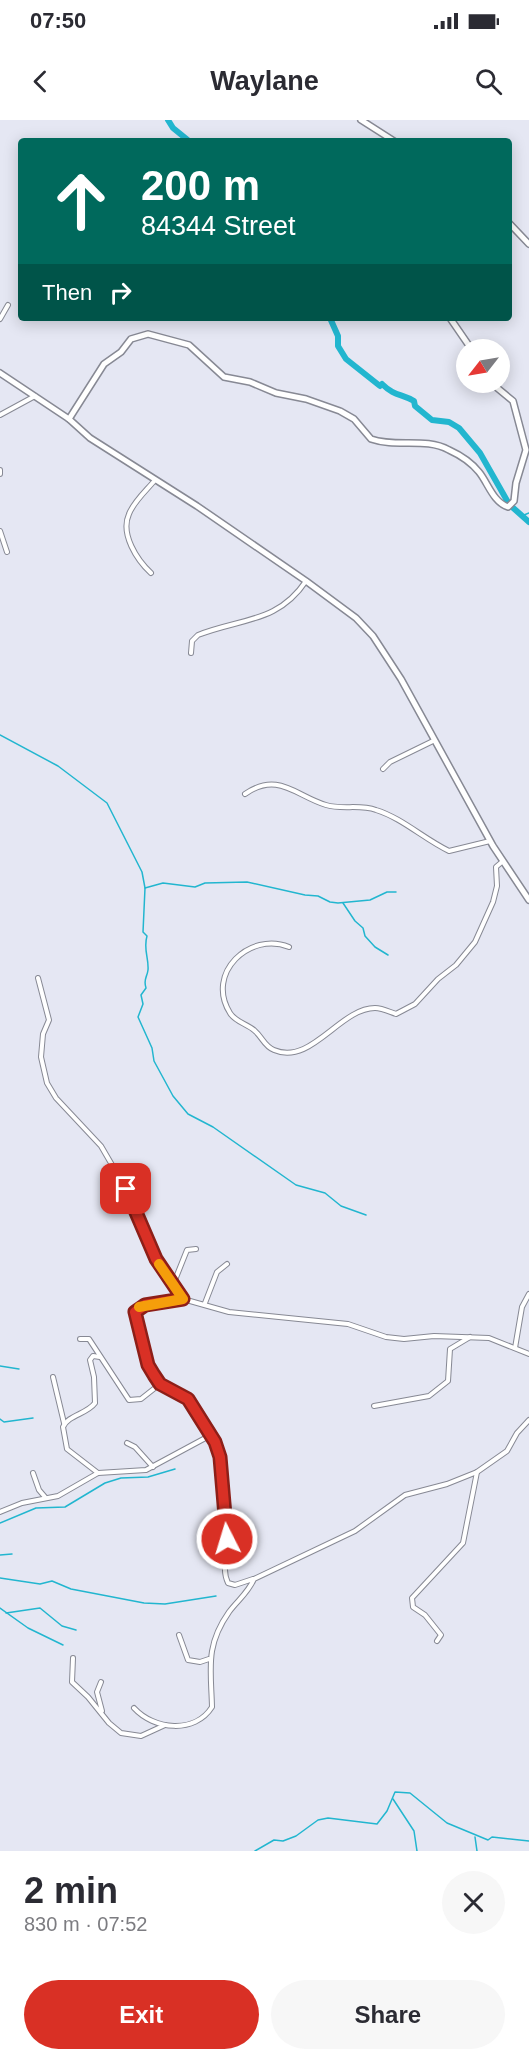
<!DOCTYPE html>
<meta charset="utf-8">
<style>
:root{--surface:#fff;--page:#f7f7f7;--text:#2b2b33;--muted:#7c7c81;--accent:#d93025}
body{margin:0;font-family:Helvetica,sans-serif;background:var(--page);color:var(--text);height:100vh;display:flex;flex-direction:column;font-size:22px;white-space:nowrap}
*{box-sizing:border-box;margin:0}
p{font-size:20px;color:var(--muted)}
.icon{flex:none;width:33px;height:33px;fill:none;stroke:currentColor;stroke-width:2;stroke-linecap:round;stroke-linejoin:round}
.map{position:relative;height:1731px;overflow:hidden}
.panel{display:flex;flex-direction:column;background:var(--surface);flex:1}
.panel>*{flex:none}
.banner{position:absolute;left:18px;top:18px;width:494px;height:183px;border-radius:6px;box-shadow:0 3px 15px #0003;background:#00695c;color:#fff;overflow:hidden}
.needle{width:39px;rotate:239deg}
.controls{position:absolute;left:456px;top:219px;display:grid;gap:12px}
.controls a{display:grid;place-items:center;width:54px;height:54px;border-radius:50%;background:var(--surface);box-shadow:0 3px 15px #0003;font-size:30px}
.pin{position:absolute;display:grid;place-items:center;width:51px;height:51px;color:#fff;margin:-26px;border-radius:12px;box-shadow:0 3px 9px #0006}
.me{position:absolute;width:66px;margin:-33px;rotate:355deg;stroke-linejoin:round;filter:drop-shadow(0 0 4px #0008)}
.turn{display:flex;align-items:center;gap:21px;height:126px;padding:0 24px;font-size:27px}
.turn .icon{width:78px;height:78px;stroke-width:2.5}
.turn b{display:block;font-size:42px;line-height:51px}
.then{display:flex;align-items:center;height:57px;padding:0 24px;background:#0003;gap:12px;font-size:22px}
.round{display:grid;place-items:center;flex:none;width:63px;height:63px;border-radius:32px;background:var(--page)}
.head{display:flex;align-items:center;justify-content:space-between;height:102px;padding:0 24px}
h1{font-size:36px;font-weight:800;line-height:45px}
.button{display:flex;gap:12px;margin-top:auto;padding:12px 24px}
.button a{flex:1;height:69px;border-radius:36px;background:var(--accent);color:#fff;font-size:24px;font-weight:800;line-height:69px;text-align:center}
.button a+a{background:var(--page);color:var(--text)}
.status{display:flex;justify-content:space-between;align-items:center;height:42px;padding:0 30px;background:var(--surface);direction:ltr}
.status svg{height:16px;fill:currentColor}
header{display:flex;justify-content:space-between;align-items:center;height:78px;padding:0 24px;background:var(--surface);font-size:27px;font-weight:800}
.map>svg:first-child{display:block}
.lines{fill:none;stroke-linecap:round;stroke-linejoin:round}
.stream{stroke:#22b6cf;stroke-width:1.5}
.river{stroke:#22b6cf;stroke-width:6}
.minor-casing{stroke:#878994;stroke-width:6}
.tertiary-casing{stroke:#878994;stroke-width:8}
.minor{stroke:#fff;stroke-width:4}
.tertiary{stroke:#fff;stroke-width:5}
.route-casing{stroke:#8d1f18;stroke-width:15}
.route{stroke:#d93025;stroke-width:10}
.slow{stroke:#f59e0b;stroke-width:10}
</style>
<div class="status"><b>07:50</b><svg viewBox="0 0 49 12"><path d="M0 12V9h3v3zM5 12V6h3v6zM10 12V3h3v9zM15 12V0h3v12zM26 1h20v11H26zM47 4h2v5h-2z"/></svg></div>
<header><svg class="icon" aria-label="back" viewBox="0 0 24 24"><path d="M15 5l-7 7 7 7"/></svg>Waylane<svg class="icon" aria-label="search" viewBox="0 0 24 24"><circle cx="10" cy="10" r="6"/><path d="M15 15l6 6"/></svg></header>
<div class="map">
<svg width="529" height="1731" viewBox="0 0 529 1731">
<rect width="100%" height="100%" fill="#e5e7f3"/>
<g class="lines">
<g class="stream">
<path d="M524,395L529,393"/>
<path d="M0,615L58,646L107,683L142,752L145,768L163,763L195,767L205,763L247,762L305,775L318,776L330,782L338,783L370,780L387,772H396"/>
<path d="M145,768L143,812L147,816C143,829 149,838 148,850C147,858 143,859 146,868L141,875L143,884L138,897L152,928L154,941L173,976L188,994L213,1007L296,1065L325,1073L341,1086L366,1095"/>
<path d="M343,783L355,801L363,808L365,816L375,827L388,835"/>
<path d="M0,1246L19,1249"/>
<path d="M0,1299L4,1302L33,1298"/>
<path d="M0,1403L36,1388L65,1387L105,1363L121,1358L148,1357L175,1349"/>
<path d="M0,1435L12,1434"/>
<path d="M0,1458L40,1464L52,1461L71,1469L144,1483L165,1484L216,1476"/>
<path d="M0,1488L28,1508L63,1525"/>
<path d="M6,1493L40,1488L62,1506L76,1510"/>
<path d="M393,1679L414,1711L417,1731"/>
<path d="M475,1717L477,1731"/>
<path d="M255,1731L274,1720L283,1721L296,1716L318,1700L328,1698L377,1704L387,1691L395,1672L410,1673L447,1703L488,1720L492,1717L529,1721"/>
</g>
<g class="river">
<path d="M168,0L173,8L189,21"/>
<path d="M330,198L338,216V226L346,239L380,266L382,264C394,276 402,274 414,281L415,286L432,300L449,302L459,308L480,333L509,384"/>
<path d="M511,386L529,402"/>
</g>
<g class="minor-casing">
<g id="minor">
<path d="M0,199L8,185"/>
<path d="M0,295L35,276"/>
<path d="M0,350V354"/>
<path d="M0,411L7,432"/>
<path d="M151,453C137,440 120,414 129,394C134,381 147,370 155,360"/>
<path d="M191,533L192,521L198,515C241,498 278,503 306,461"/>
<path d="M383,649L390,642L433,621"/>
<path d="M245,674C278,651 296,676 326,685C342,690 360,684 376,690C402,698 424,719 449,731L490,721"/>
<path d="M289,827C250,811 205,853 230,893C235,902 248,904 255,911C263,918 264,926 274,930C311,946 340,888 375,888C382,888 390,892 396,894L415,884L438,859L456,845L475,822L493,782L497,766L496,747L503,741"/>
<path d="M38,858L49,900L43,914L41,937L47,963L56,978L101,1026L126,1069L156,1139L183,1179L229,1192L348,1204L386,1217L404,1219L434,1216L489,1218L529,1234"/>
<path d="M173,1165L187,1130L196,1129"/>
<path d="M182,1179L145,1185L136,1190L135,1195C141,1216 143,1247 160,1263C168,1271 181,1271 188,1279C199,1291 215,1319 219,1335C226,1360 225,1391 227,1417C228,1433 221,1448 228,1463L235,1465L253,1459"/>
<path d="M205,1183L217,1152L227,1144"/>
<path d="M80,1219H89L129,1280L141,1279L160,1264"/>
<path d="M515,1228L522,1187L529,1174"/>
<path d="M53,1257L64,1303"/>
<path d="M374,1286L429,1276L448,1261L450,1229L470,1217"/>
<path d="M127,1323L135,1327L153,1347"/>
<path d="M33,1353L39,1370L45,1377"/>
<path d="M98,1353L67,1329L63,1307C68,1295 87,1294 95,1283L94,1257L90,1240L93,1236L100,1237"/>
<path d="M0,1392L22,1383L58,1376L98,1353L146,1350L211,1315"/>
<path d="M179,1515L188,1540L200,1542L209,1539"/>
<path d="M437,1521L441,1515L425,1495L413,1487L412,1478L463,1423L477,1352"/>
<path d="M73,1538L72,1562L88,1577L109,1603L121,1613L141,1616L165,1605"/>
<path d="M101,1562L97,1572L102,1591"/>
<path d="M134,1588C154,1610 195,1614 212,1587C211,1549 205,1526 229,1492C238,1480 248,1473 254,1459L355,1411L405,1375L447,1364L477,1352L507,1331L517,1313L529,1300"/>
</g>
</g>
<g class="tertiary-casing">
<g id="tertiary">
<path d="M361,0L394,21"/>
<path d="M508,102L529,124"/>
<path d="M450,198L472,230"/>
<path d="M0,253L69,299L90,318L197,386L306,461L356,498L373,516L401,559L493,726L529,780"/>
<path d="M69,299L104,244L121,232L131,219L148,214L189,225L224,257L250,262L276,273L306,279L340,291L354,299L371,319C397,328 425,317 449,330C460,335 471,342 479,352C488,363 493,382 508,387L514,381L516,363L526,330L513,281L490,262"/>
</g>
</g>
<use href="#minor" class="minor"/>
<use href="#tertiary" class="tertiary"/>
</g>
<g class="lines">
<g class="route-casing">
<path id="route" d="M126,1069L156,1139L183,1179L145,1185L135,1192L148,1245L154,1255L160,1264L188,1279L215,1322L220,1337L227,1419"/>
</g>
<use href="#route" class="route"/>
<path class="slow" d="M139,1187L183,1179L159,1144"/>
</g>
</svg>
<div class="controls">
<a><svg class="needle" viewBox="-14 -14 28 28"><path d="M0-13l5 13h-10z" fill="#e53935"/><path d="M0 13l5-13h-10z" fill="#7c7c81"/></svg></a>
</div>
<div class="pin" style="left:126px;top:1069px;background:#d93025"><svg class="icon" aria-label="arrive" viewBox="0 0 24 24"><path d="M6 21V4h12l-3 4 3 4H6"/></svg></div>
<svg class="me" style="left:227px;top:1419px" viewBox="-20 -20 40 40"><circle r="17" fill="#d93025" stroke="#fff" stroke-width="3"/><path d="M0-11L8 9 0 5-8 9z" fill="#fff"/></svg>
<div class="banner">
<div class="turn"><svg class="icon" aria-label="ahead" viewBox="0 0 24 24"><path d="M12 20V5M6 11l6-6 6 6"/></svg><div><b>200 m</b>84344 Street</div></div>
<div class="then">Then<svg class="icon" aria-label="right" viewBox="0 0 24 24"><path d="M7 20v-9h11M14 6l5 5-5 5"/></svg></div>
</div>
</div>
<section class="panel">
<div class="head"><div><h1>2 min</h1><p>830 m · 07:52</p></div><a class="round"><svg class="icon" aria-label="close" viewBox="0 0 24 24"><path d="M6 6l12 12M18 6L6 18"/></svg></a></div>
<div class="button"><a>Exit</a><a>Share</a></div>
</section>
